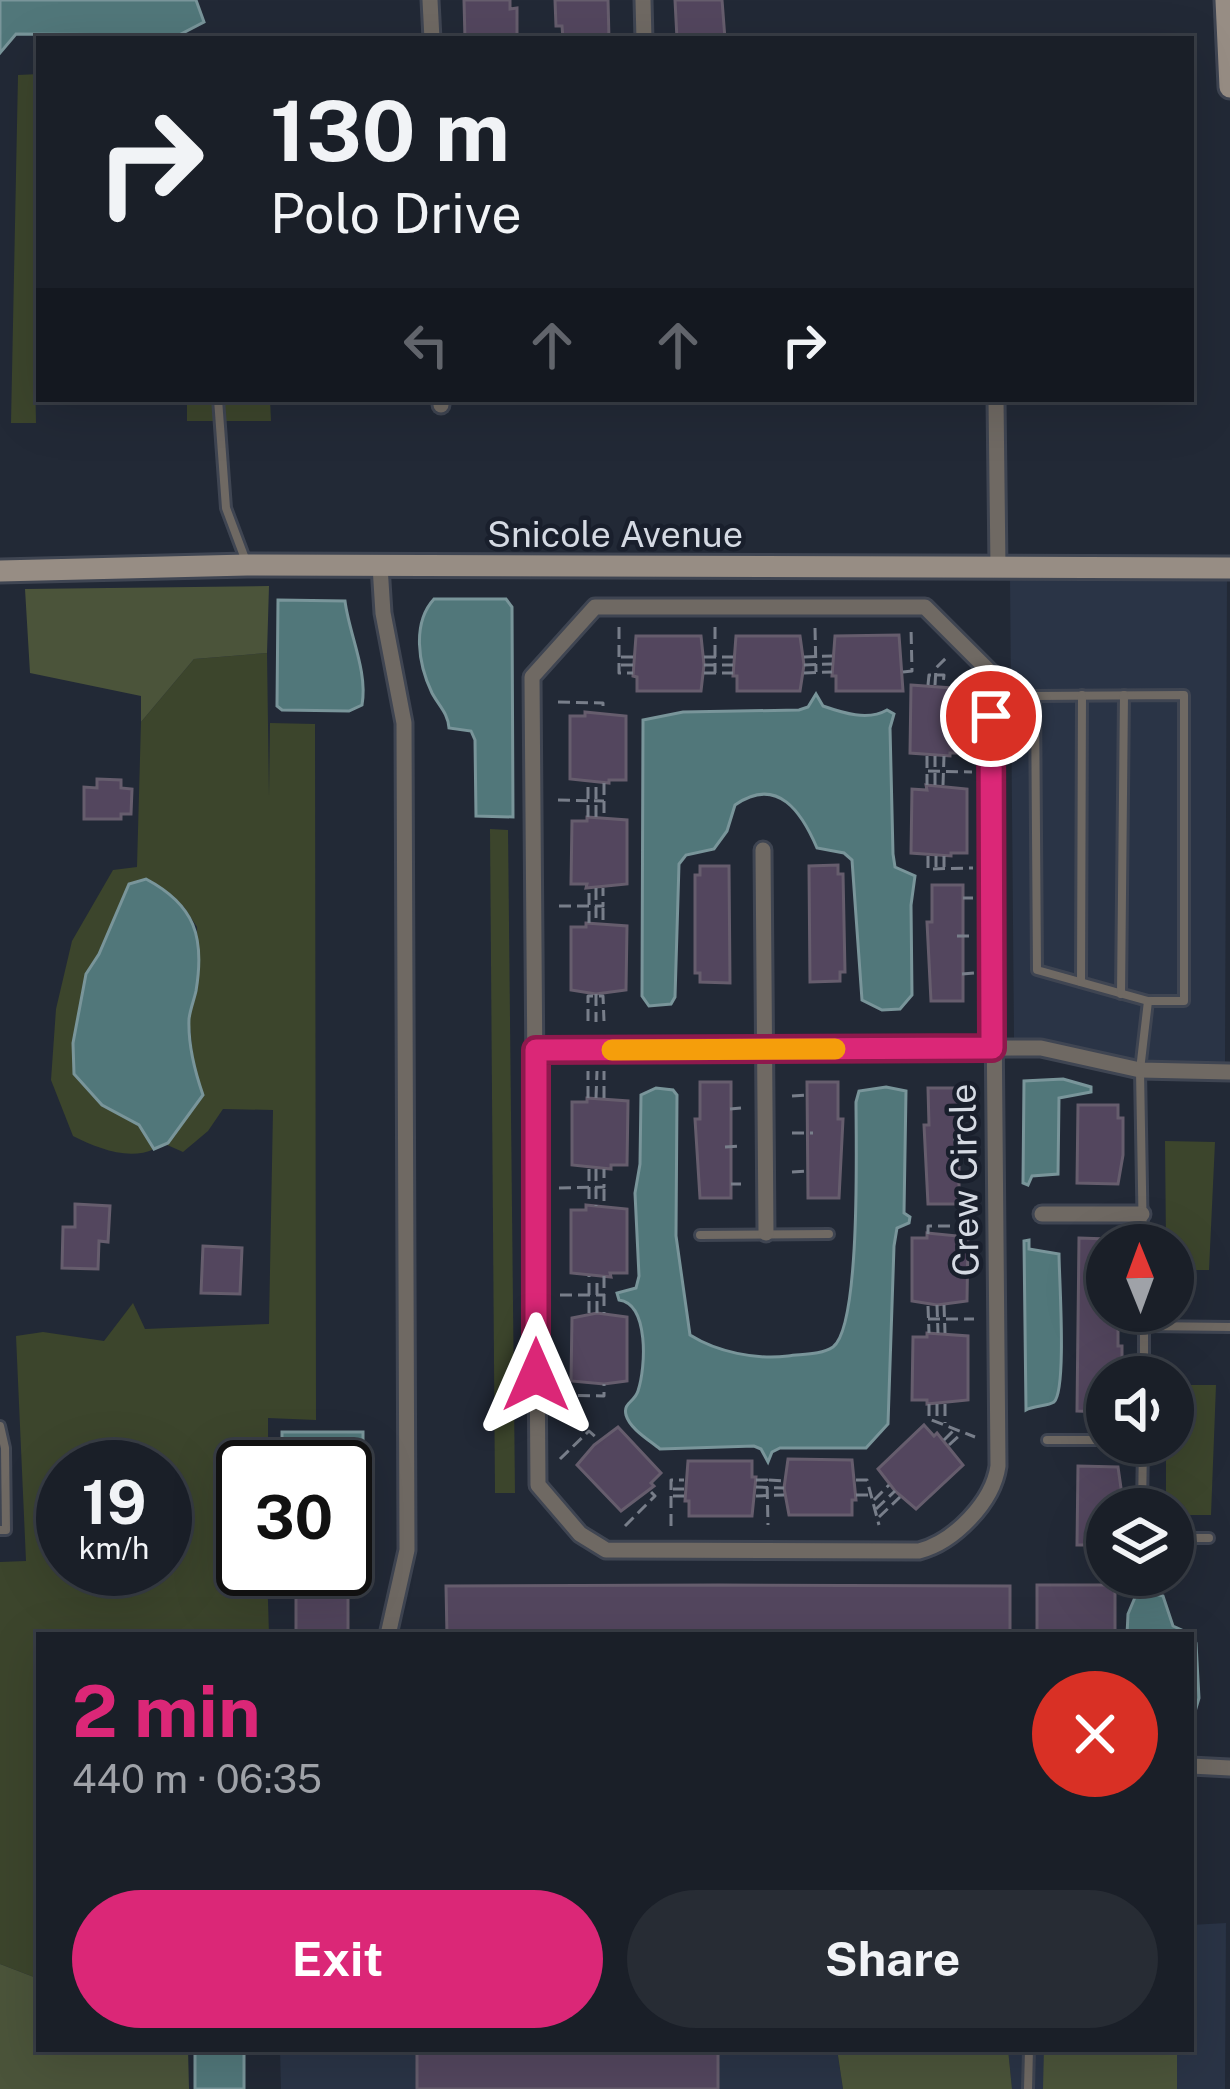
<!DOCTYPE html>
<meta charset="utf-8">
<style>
:root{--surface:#1a1f28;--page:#272c34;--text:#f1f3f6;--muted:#9fa2a8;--line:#383d45;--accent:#db2777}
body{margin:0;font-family:"Public Sans",sans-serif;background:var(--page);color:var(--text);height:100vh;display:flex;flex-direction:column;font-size:45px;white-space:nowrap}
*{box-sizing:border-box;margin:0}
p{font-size:39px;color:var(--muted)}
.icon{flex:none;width:66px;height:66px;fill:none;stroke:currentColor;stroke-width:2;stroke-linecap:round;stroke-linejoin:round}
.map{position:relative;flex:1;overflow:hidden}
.details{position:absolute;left:36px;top:1632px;width:1158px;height:420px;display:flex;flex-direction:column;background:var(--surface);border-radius:0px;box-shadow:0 12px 48px #0002,0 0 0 3px var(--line)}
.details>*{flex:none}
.guide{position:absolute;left:36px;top:36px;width:1158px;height:366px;border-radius:0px;box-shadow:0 12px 48px #0002,0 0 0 3px var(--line);background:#1a1f28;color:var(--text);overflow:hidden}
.needle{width:78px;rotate:359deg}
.tools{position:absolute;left:1086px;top:1224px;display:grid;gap:24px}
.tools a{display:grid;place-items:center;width:108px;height:108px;border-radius:50%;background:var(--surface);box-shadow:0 12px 48px #0002,0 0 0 3px var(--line);font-size:60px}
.speed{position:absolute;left:36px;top:1440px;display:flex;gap:24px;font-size:60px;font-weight:700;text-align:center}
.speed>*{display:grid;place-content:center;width:156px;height:156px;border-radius:50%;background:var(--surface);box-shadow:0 12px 48px #0002,0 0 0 3px var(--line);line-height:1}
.speed small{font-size:30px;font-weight:400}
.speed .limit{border:6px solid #111;border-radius:18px;background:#fff;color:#111}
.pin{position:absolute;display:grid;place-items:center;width:102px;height:102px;color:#fff;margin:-51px;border:6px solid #fff;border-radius:50%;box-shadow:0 3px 12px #0007}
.me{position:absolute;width:132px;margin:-66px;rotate:0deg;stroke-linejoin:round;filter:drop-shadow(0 0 9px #0008)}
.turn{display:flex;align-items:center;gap:42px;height:252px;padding:0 36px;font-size:54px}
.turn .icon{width:156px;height:156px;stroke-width:2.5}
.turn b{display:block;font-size:84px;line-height:102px}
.lanes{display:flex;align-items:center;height:114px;padding:0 36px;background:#0003;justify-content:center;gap:60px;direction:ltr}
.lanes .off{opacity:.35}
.round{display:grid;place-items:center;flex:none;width:126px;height:126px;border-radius:63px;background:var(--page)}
.headline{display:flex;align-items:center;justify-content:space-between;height:204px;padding:0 36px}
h1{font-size:72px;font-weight:700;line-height:90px;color:var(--accent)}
.primary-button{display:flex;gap:24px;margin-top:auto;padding:24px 36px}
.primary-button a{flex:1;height:138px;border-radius:72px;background:var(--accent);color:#fff;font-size:48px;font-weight:700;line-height:138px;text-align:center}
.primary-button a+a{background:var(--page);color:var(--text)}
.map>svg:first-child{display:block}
.built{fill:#2a3446}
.green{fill:#3c452c;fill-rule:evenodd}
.forest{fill:#4b543a}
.water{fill:#51777a;stroke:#79959a;stroke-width:3}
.building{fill:#53465e;stroke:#665d6d;stroke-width:3}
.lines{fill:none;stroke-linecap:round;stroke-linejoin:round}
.lane-casing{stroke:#3f4552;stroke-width:14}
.street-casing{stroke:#3f4552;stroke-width:21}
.secondary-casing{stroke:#3f4552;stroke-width:27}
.path{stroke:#787e8a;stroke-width:3;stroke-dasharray:12 6;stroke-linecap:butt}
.lane{stroke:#6f6963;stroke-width:8}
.street{stroke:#6f6963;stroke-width:15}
.secondary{stroke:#978d84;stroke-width:21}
.route-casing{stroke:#8e194d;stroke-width:30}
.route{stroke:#db2777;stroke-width:21}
.slow{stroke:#f59e0b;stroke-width:21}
.labels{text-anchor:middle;stroke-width:9;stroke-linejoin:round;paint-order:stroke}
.street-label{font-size:36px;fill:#d5dae3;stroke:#191f2c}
</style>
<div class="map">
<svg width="1230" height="2089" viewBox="0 0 1230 2089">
<rect width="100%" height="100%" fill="#222936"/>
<g class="built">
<path d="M1227,578L1225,1062L1141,1061L1042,1038H1014L1010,579Z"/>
<path d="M1226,1923L1225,2089H1012L1008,2049H1191V1925Z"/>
<path d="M280,2049H837L843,2089H281Z"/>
</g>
<g class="green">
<path d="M39,74V266L33,274L36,423H11L18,75Z"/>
<path d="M187,399H270L271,421H187Z"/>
<path d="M267,653L269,796L270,723L315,724L316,1420L268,1418V1467H243V1569H267L269,1635H39V1979L0,1964V1562L26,1561L16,1336L43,1332L104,1341L133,1303L145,1329L269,1324L273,1110L223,1109L208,1131L183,1152L165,1144L203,1095L195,1074L189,1018L198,969L197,927L184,907L159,886L129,884L99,954L86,973L102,1105L139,1125L154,1149C129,1161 97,1148 73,1136L51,1080L56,1009L72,941L113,870L137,867L141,722L194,659ZM63,1467H165V1569H63Z"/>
<path d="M490,829L508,830L515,1493H495Z"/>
<path d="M1165,1141L1215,1142L1209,1270H1173V1245H1166Z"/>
<path d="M1173,1385H1216L1211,1515H1173V1509H1166V1443H1173Z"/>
</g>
<g class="forest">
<path d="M269,586L267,653L194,659L141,722V696L30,673L25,589Z"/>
<path d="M0,1964L39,1979V2049H188L189,2089H0Z"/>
<path d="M837,2049H1008L1012,2089H843Z"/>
<path d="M1044,2049H1177V2089H1043Z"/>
</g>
<g class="water">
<path d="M0,0H196L204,22L179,35L16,34L0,53Z"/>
<path d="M434,599H506L512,607L513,817L476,816L475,740L471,731L449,728C448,713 439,706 432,693C418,664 412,623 434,599Z"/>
<path d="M278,600L345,601C349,634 368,671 362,705L349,711L282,710L277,706Z"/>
<path d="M816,694L823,706C843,713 868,721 887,710L894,714L890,728L893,854L895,867L915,876L911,905L912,995L900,1009L882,1010L862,1000L852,860L844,853L817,848C802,813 778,775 735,805L727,831L714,849L686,855L679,864L675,997L671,1004L649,1006L642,996L643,720L683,712L799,710L808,707Z"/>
<path d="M146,879C195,905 205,937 196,991C194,1000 190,1010 189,1019C188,1044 195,1072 203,1095L168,1143L154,1149L139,1125L102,1105L74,1074L73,1043L86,974L99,954L129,884Z"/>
<path d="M1063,1079L1091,1087V1092L1059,1098L1058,1174L1032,1176L1028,1185L1023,1183L1024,1081Z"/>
<path d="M886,1087L906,1091L904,1213L910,1217L909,1223L897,1228L894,1246L888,1424L866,1448H780L772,1452L768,1462L761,1449L754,1446L660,1449C649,1440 630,1429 626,1415C623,1402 634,1403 638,1391C646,1367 649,1304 619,1300L617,1293L636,1288L639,1276L635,1193L640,1164L641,1095L656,1088L673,1090L677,1095L676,1236L690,1335C717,1352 756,1360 788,1356C802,1354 821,1355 833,1347C861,1326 856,1142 856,1102L859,1091Z"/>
<path d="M1029,1240V1249L1059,1254C1059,1276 1067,1390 1054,1402C1048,1406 1033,1406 1026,1410L1024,1241Z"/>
<path d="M282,1432H363V1555H345V1467H282Z"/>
<path d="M1151,1593L1163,1596L1173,1626L1193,1635L1196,1643L1199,1698L1191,1725V1635H1127L1128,1614L1136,1595Z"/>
<rect x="195" y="2049" width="49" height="40"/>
</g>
<g class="building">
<path d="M464,0H510V9L517,8V39H465Z"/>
<path d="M555,0H608L609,39H563L562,26H556Z"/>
<path d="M675,0H722L725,39H677Z"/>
<path d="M899,635L903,691H836V676H832L835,636Z"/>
<path d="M636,636H701L704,665L701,691H637V677L633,676Z"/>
<path d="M736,636H800L804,665L800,691H737V676H733Z"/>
<path d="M911,685L966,689V753H950V756L910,753Z"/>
<path d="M585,712L626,716V780H609V783L570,779V716H585Z"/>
<path d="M97,779L121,780V788L132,789L131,814H121V819H84V787L97,788Z"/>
<path d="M926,785L967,789V853H951V856L911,853L912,789L927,790Z"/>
<path d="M587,817L627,820V884L586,888L587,884H571L572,821H587Z"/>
<path d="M838,865V874H843L845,972H840V981L810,982L809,866Z"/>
<path d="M700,866H729L730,983L700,982V973H695V875H700Z"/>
<path d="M932,885H963V1001H931L927,922H932Z"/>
<path d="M586,923L627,926L626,990L596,994L571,990V927H586Z"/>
<path d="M700,1082H731V1198H700L695,1119H700Z"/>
<path d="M807,1082H838V1119H843L839,1198H808Z"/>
<path d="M928,1088H959V1204H928L924,1125H929Z"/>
<path d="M587,1098L628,1101L627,1165H611V1169L572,1165V1102H587Z"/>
<path d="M1078,1105H1118V1118H1123V1155L1118,1184L1077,1183Z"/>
<path d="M75,1204L110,1206L108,1242L99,1241L98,1269L62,1268L63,1227H75Z"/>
<path d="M586,1205L627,1209V1273H610L611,1277L571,1273V1210H586Z"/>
<path d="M927,1233L968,1237L967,1301L937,1305L912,1301V1238H927Z"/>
<path d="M1079,1238L1107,1239V1311H1118V1346H1122V1361H1118V1377H1107V1412L1077,1411Z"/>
<path d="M203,1246L242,1248L240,1294L201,1293Z"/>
<path d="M597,1313L627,1317V1381L604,1384L571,1381L572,1318Z"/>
<path d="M927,1333L968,1336V1400L927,1404V1400H912L913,1337H927Z"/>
<path d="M924,1425L934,1436L937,1433L963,1465L916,1509L895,1491L878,1469Z"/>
<path d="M618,1427L661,1473L651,1483L654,1486L621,1511L577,1465L594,1445Z"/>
<path d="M788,1459L852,1460L856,1500H852V1515H789L784,1488Z"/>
<path d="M688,1461H752V1477H756L752,1516H689V1501H685Z"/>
<path d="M1078,1466L1118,1467L1122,1495H1118V1509H1107V1545H1077Z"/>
<rect x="296" y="1584" width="52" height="51"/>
<path d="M719,1585L1010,1586V1635H447L446,1586Z"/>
<rect x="1037" y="1585" width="78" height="50"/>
<rect x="417" y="2049" width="301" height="40"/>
</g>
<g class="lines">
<g class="lane-casing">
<g id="lane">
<path d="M218,399L226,508L247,564"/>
<path d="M1184,695V1001H1148L1037,970L1035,696Z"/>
<path d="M1081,982L1082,695"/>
<path d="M1121,994L1124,695"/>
<path d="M700,1235L829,1234"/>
<path d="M1143,1245L1140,1070L1148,1001"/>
<path d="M1144,1311V1326L1230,1327"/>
<path d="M1144,1377V1326"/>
<path d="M0,1426L5,1448L6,1530H0"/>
<path d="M1047,1440H1107"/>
<path d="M1142,1509L1143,1443"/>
<path d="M1173,1538H1209"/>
<path d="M1028,2089L1029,2049"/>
</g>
</g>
<g class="street-casing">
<g id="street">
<path d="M430,0L432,39"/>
<path d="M643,0L644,39"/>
<path d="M441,399V405"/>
<path d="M996,399L998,568"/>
<path d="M380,566L383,613L404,723L407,1550L388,1635"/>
<path d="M595,607H925L991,673L998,1466C993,1502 954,1542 919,1551L606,1550L580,1534L538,1485L532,677Z"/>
<path d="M763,850L766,1233"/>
<path d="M536,1050L1041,1048L1140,1070L1230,1072"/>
<path d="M1042,1214H1142"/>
<path d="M1191,1766L1230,1768"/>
</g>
</g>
<g class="secondary-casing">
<g id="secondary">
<path d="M1226,0L1230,87"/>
<path d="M0,571L247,565L1230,568"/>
</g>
</g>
<g class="path">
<path d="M619,627V673H633"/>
<path d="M715,627V673"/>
<path d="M815,628L816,672"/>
<path d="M621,657H633"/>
<path d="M704,657H733"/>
<path d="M804,657L832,656"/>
<path d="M621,665H633"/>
<path d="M704,665H733"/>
<path d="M804,665L832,664"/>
<path d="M903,672L912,671L911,628"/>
<path d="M704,673H733"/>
<path d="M804,673L832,672"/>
<path d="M928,685L929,675H944L943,685"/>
<path d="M935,685L936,668L948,656"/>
<path d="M558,702L603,703V712"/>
<path d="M927,756V785"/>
<path d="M928,771L972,772"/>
<path d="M604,783V817"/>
<path d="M935,785V756"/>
<path d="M943,785L944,756"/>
<path d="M558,800L604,801"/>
<path d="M588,817V783"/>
<path d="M596,817V783"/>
<path d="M928,856V869L973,868"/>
<path d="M936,856V867"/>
<path d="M944,867V856"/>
<path d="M596,888V923"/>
<path d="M963,898H973"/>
<path d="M559,906H603V888"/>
<path d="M603,908V923"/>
<path d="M589,923V888"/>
<path d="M957,936H973"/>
<path d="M962,974L974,973"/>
<path d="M596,994V1022"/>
<path d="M588,1021V996H603L604,1021"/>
<path d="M792,1096L807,1095"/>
<path d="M588,1098V1071"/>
<path d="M596,1098L597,1071"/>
<path d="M604,1098V1071"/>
<path d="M959,1101H973"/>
<path d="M730,1109L741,1108"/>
<path d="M792,1133H813"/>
<path d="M953,1140H973"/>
<path d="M725,1147L741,1146"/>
<path d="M589,1169V1205"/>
<path d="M596,1169V1206"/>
<path d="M792,1172L808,1171"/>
<path d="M959,1177H973"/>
<path d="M731,1184H741"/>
<path d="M559,1188L604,1187V1169"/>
<path d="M604,1189V1206"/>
<path d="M928,1234V1226H974"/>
<path d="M604,1276V1313"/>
<path d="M560,1295H605"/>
<path d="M937,1305L938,1333"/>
<path d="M944,1305L945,1333"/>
<path d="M928,1306L929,1333"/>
<path d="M589,1313V1276"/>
<path d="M597,1313V1277"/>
<path d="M928,1319H974"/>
<path d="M560,1395L604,1396V1384"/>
<path d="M929,1404V1419L975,1437"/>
<path d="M937,1404V1420"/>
<path d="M945,1404V1423"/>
<path d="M944,1440L955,1429"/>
<path d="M949,1445L961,1434"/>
<path d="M560,1459L589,1431L599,1440"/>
<path d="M756,1480H767L768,1525"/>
<path d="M769,1480L784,1481"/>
<path d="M856,1480H867L879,1525"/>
<path d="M756,1487L784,1488"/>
<path d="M673,1489H684"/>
<path d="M856,1495H871"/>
<path d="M673,1496H684"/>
<path d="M756,1496L784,1495"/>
<path d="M874,1500L889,1485"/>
<path d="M876,1509L895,1491"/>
<path d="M879,1517L900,1497"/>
<path d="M625,1526L655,1496L649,1490"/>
<path d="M671,1526V1480H684"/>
</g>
<use href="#lane" class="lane"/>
<use href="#street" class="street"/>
<use href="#secondary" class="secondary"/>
</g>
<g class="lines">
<g class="route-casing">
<path id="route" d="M536,1375V1050L992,1048L991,716"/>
</g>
<use href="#route" class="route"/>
<path class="slow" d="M612,1050L835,1049"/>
</g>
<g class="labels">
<g class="street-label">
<text x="615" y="547">Snicole Avenue</text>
<text transform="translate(964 1180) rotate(-91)" y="13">Crew Circle</text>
</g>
</g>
</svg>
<div class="tools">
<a><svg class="needle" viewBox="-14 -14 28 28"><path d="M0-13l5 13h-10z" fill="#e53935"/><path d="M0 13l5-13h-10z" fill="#9fa2a8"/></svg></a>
<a><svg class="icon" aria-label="sound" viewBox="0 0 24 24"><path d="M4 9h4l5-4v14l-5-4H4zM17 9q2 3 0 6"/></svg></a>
<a><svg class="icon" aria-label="layers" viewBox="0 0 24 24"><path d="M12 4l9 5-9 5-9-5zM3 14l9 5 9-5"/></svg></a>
</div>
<div class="speed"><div>19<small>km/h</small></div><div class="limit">30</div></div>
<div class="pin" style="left:991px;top:716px;background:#d93025"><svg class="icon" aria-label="arrive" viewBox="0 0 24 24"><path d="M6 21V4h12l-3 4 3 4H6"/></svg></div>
<svg class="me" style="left:536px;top:1375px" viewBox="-20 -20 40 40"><path d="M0-17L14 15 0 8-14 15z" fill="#db2777" stroke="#fff" stroke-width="4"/></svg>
<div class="guide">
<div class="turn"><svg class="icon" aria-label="right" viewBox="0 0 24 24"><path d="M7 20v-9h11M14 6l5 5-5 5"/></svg><div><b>130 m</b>Polo Drive</div></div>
<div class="lanes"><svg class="icon off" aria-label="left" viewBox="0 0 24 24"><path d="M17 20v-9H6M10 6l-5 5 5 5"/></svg><svg class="icon off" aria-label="ahead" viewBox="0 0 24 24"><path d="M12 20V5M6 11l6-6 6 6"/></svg><svg class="icon off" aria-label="ahead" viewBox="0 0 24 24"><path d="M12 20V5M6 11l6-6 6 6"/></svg><svg class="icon" aria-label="right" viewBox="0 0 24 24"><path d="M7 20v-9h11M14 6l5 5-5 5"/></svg></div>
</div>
<section class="details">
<div class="headline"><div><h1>2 min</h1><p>440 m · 06:35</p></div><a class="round" style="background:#d93025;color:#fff"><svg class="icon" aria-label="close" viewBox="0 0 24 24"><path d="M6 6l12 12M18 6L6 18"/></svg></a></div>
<div class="primary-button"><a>Exit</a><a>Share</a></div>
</section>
</div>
